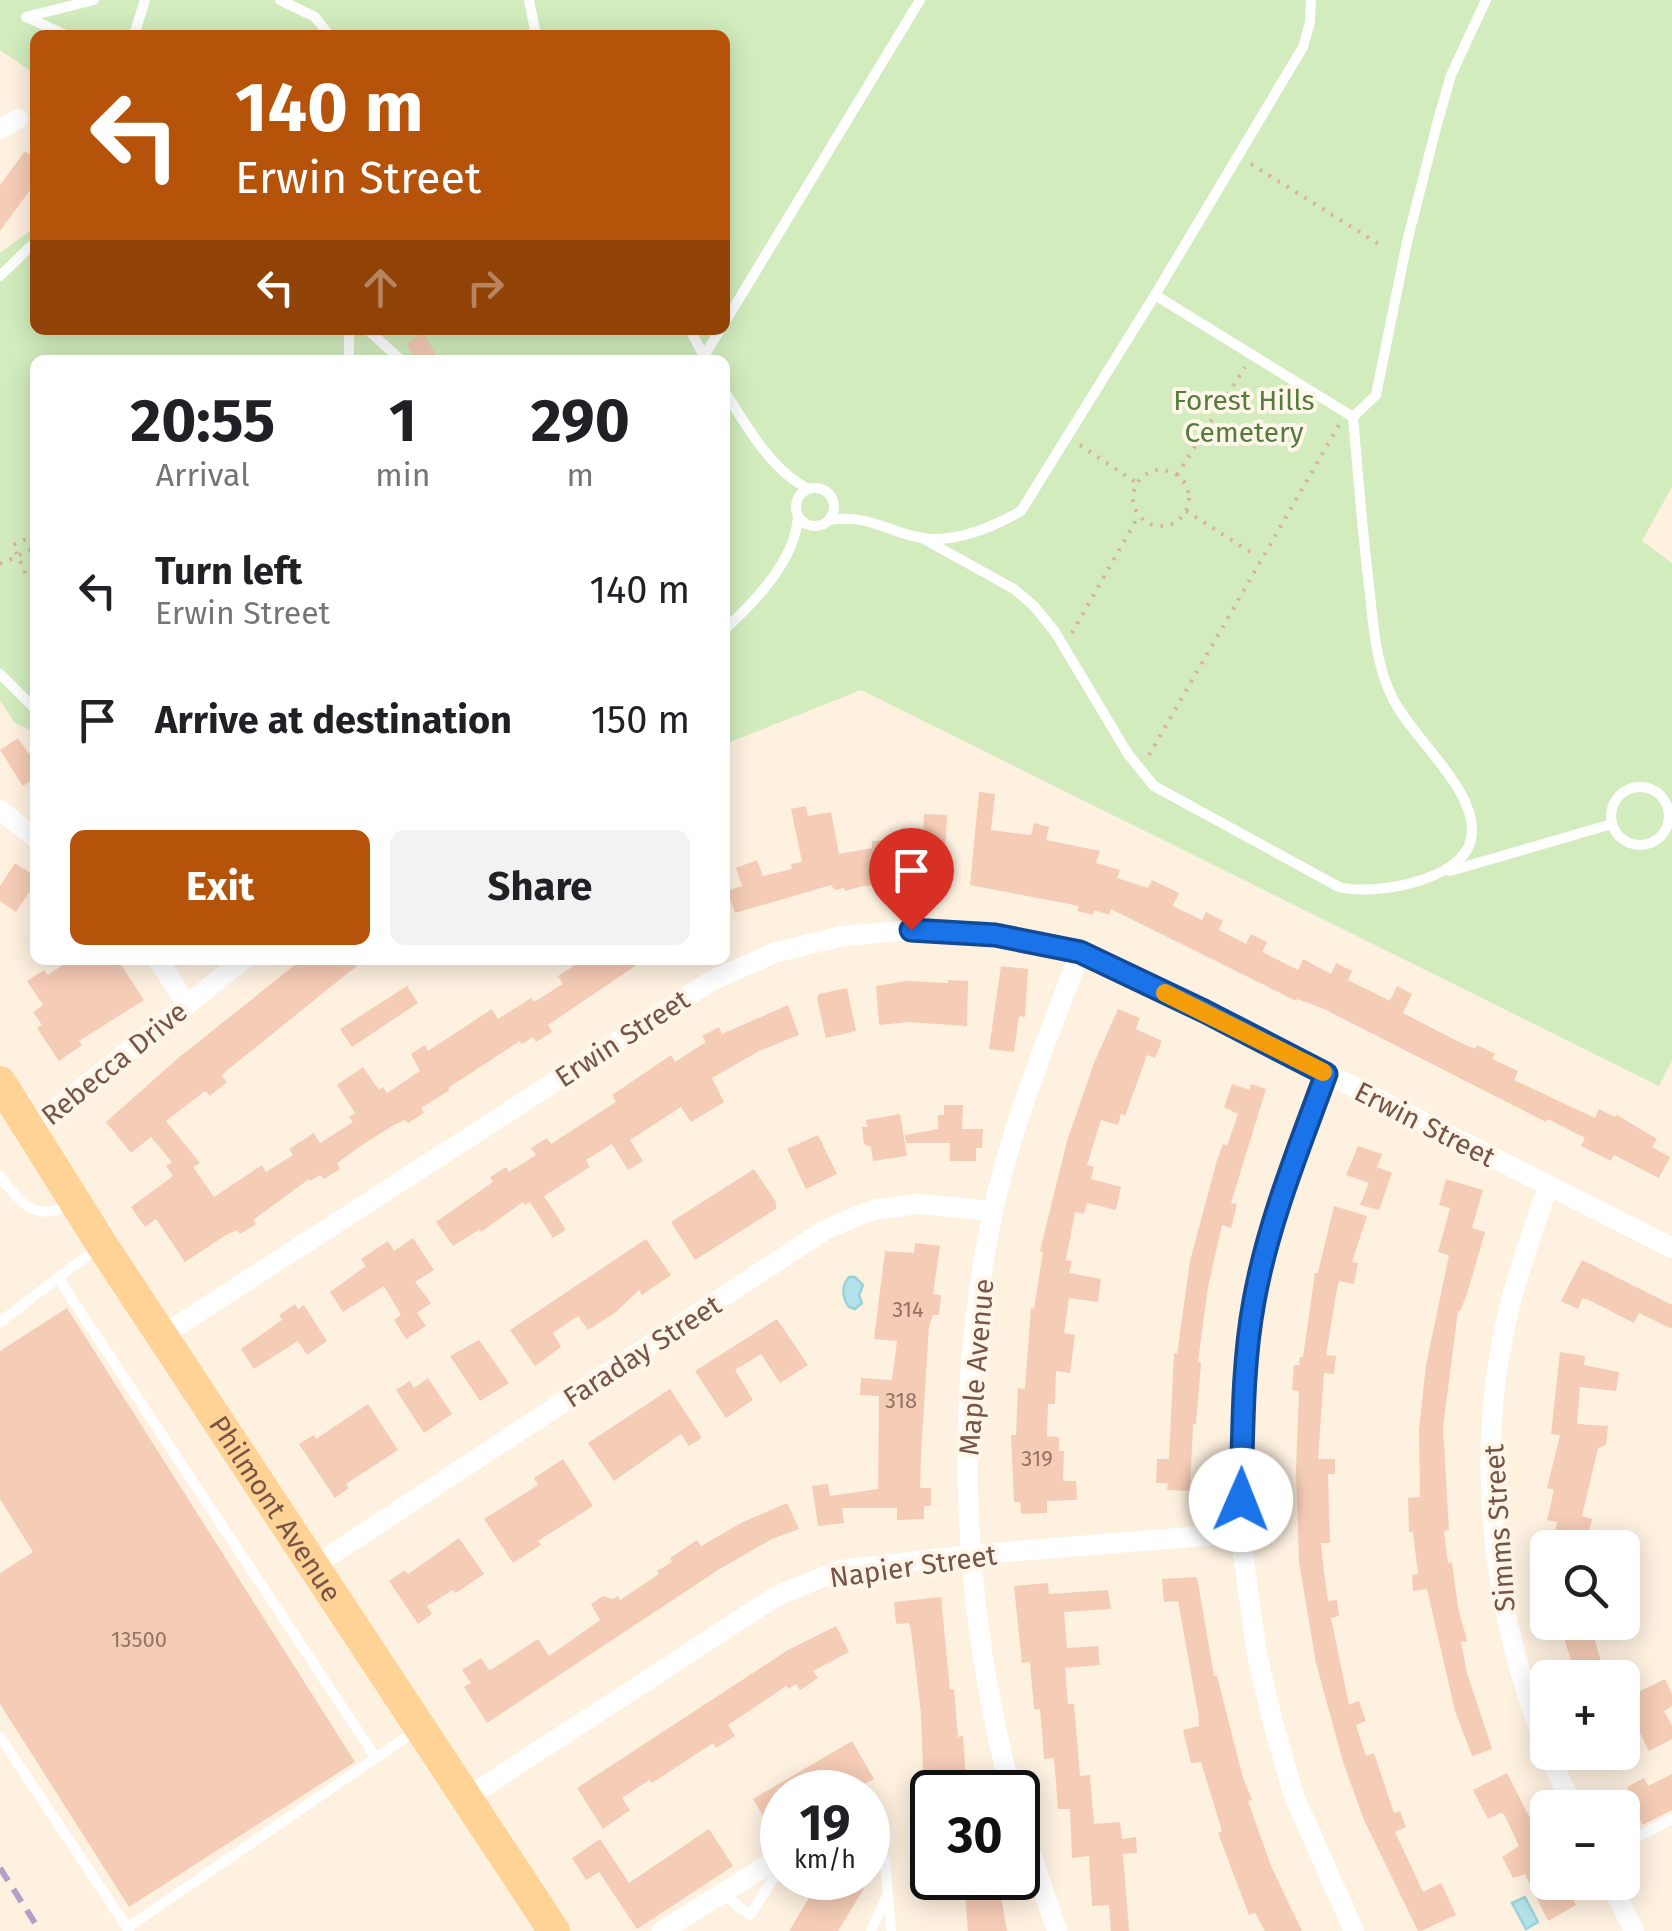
<!DOCTYPE html>
<meta charset="utf-8">
<style>
:root{--surface:#fff;--page:#f2f2f2;--text:#202124;--muted:#757577;--accent:#b45309}
body{margin:0;font-family:"Fira Sans",sans-serif;background:var(--page);color:var(--text);height:100vh;display:flex;flex-direction:column;font-size:38px;white-space:nowrap}
*{box-sizing:border-box;margin:0}
p{font-size:32px;color:var(--muted)}
.icon{flex:none;width:55px;height:55px;fill:none;stroke:currentColor;stroke-width:2;stroke-linecap:round;stroke-linejoin:round}
.map{position:relative;flex:1;overflow:hidden}
.side{position:absolute;left:30px;top:355px;width:700px;height:610px;display:flex;flex-direction:column;background:var(--surface);border-radius:15px;box-shadow:0 5px 25px #0003}
.side>*{flex:none}
.banner{position:absolute;left:30px;top:30px;width:700px;height:305px;border-radius:15px;box-shadow:0 5px 25px #0003;background:#b45309;color:#fff;overflow:hidden}
.tools{position:absolute;left:1530px;top:1530px;display:grid;gap:20px}
.tools a{display:grid;place-items:center;width:110px;height:110px;border-radius:15px;background:var(--surface);box-shadow:0 5px 25px #0003;font-size:50px}
.speed{position:absolute;left:760px;top:1770px;display:flex;gap:20px;font-size:50px;font-weight:700;text-align:center}
.speed>*{display:grid;place-content:center;width:130px;height:130px;border-radius:50%;background:var(--surface);box-shadow:0 5px 25px #0003;line-height:1}
.speed small{font-size:25px;font-weight:400}
.speed .limit{border:5px solid #111;border-radius:15px;background:#fff;color:#111}
.pin{position:absolute;display:grid;place-items:center;width:85px;height:85px;color:#fff;margin:-102px -42px;border-radius:50% 50% 50% 0;rotate:-45deg;box-shadow:0 0 10px #0007}
.pin .icon{rotate:45deg}
.me{position:absolute;width:110px;margin:-55px;rotate:1deg;stroke-linejoin:round;filter:drop-shadow(0 0 8px #0008)}
.turn{display:flex;align-items:center;gap:35px;height:210px;padding:0 40px;font-size:45px}
.turn .icon{width:130px;height:130px;stroke-width:2.5}
.turn b{display:block;font-size:70px;line-height:85px}
.lanes{display:flex;align-items:center;height:95px;padding:0 40px;background:#0003;justify-content:center;gap:50px;direction:ltr}
.lanes .off{opacity:.35}
.eta{display:flex;justify-content:space-evenly;align-items:center;height:170px;text-align:center}
.eta b{font-size:60px;font-weight:700;line-height:70px}
.button{display:flex;gap:20px;margin-top:auto;padding:20px 40px}
.button a{flex:1;height:115px;border-radius:15px;background:var(--accent);color:#fff;font-size:40px;font-weight:700;line-height:115px;text-align:center}
.button a+a{background:var(--page);color:var(--text)}
ul{padding:0;list-style:none}
li{display:flex;align-items:center;gap:30px;height:130px;padding:0 40px}
li div{flex:1}
li b{display:block;font-size:38px}
li em{font-style:normal}
.map>svg:first-child{display:block}
.green{fill:#d2ecbe}
.water{fill:#b4e2e8;stroke:#99d3da;stroke-width:2.5}
.building{fill:#f5ccb6}
.lines{fill:none;stroke-linecap:round;stroke-linejoin:round}
.path{stroke:#d9b099;stroke-width:4;stroke-dasharray:2.5 8;stroke-linecap:butt}
.lane{stroke:#fff;stroke-width:10}
.street{stroke:#fff;stroke-width:20}
.primary{stroke:#ffd396;stroke-width:32}
.rail{stroke:#b39fc7;stroke-width:6;stroke-dasharray:15 10;stroke-linecap:butt}
.route-casing{stroke:#114b97;stroke-width:25}
.route{stroke:#1a73e8;stroke-width:18}
.slow{stroke:#f59e0b;stroke-width:18}
.labels{text-anchor:middle;stroke-width:8;stroke-linejoin:round;paint-order:stroke}
.number-label{font-size:22px;fill:#967362}
.park-label{font-size:28px;fill:#537c3d;stroke:#fff5e8}
.street-label{font-size:28px;fill:#765546;stroke:#fff5e8}
</style>
<div class="map">
<svg width="1672" height="1931" viewBox="0 0 1672 1931">
<rect width="100%" height="100%" fill="#fef1e0"/>
<path class="green" d="M0,0H1672V487L1642,541L1672,563V1060L1659,1086L861,690L725,744V360H35V732L15,723L0,701V253L35,227V330H725V35H35V74L0,50Z"/>
<g class="water">
<path d="M849,1277H855L863,1285L859,1295L862,1303L855,1309L849,1307C842,1297 841,1286 849,1277Z"/>
<path d="M1525,1897L1538,1922L1526,1929L1512,1903Z"/>
</g>
<g class="building">
<path d="M25,151L35,158V183L0,231V185Z"/>
<path d="M423,333L439,360H416L406,344Z"/>
<path d="M18,738L29,754L35,749V778L23,786L0,750Z"/>
<path d="M979,792L995,794L991,830L1031,835L1034,823L1049,827L1046,840L1100,851L1096,863L1120,870L1117,878L1148,888L1152,880L1179,893L1173,906L1202,920L1206,912L1223,921L1219,930L1246,944L1251,934L1267,942L1262,952L1298,970L1303,959L1331,974L1336,963L1352,971L1348,980L1390,1001L1397,986L1412,994L1403,1013L1457,1041L1475,1049L1477,1045L1495,1054L1492,1059L1518,1071L1514,1080L1595,1118L1599,1109L1615,1117L1617,1115L1657,1139L1652,1147L1670,1157L1659,1178L1614,1155L1611,1161L1581,1146L1585,1138L1548,1119L1546,1122L1322,1008L1297,999L1296,1001L1111,909L1109,915L1094,910L1093,915L1077,911L1079,906L970,885Z"/>
<path d="M806,806L808,816L831,812L839,854L872,848V841L923,839L924,814L947,815L944,882L863,886L845,891L844,888L835,890L831,885L735,913L727,891L742,886L736,868L757,860L763,876L792,869L791,864L802,862L791,809Z"/>
<path d="M15,863L35,876V883L16,912L0,901V886Z"/>
<path d="M70,960H118L144,1000L79,1041L82,1045L59,1061L37,1028L42,1025L33,1012L43,1005L27,981L44,970L48,975Z"/>
<path d="M301,960H364L225,1072L222,1076L227,1082L210,1096L205,1091L166,1121L200,1163L193,1167L214,1197L262,1165L266,1172L293,1155L289,1149L314,1133L320,1143L353,1122L349,1117L355,1113L337,1085L363,1067L379,1090L383,1087L387,1093L420,1071L411,1054L425,1045L428,1051L492,1009L498,1019L531,998L534,1002L563,984L558,976L583,960H644L548,1025L552,1032L536,1042L533,1037L522,1044L520,1041L448,1088L450,1090L421,1108L424,1113L408,1123L405,1120L394,1125L362,1145L337,1163L340,1169L324,1179L320,1175L310,1181L309,1179L253,1220L256,1224L240,1234L237,1230L226,1235L185,1262L156,1219L145,1227L131,1207L173,1176L166,1166L172,1162L151,1137L131,1153L106,1122L177,1059Z"/>
<path d="M1001,966L1028,969L1025,1017L1019,1016L1014,1052L989,1049Z"/>
<path d="M948,980L968,981L967,1026L908,1022L879,1025L876,986L907,981L948,983Z"/>
<path d="M407,986L418,1003L352,1047L340,1029Z"/>
<path d="M847,988L856,1031L826,1038L817,998L819,994Z"/>
<path d="M788,1005L799,1035L759,1051L712,1078L724,1102L691,1122L681,1107L630,1140L643,1161L628,1170L612,1144L586,1160L590,1167L544,1196L566,1230L553,1238L530,1202L525,1205L523,1202L481,1232L480,1229L453,1246L436,1222L493,1182L490,1177L506,1167L509,1172L536,1155L531,1148L547,1138L551,1144L616,1102L612,1095L655,1066L671,1055L675,1062L706,1042L702,1036L719,1027L722,1034Z"/>
<path d="M1118,1009L1140,1018L1136,1029L1162,1041L1155,1058L1147,1055L1125,1116L1121,1114L1118,1125L1101,1120L1087,1165L1094,1167L1091,1179L1121,1187L1116,1210L1087,1203L1084,1214L1075,1212L1066,1260L1072,1261L1069,1273L1101,1279L1098,1302L1069,1298L1064,1333L1075,1335L1070,1373L1056,1371L1055,1404H1048L1047,1436L1059,1437V1451H1064L1063,1481H1076L1077,1500L1047,1501V1513L1021,1514L1020,1502H1014L1011,1435H1016L1018,1388L1025,1389L1031,1308L1034,1309L1043,1252L1040,1251L1067,1141L1094,1063Z"/>
<path d="M1232,1084L1249,1090L1251,1084L1266,1089L1231,1203L1237,1204L1231,1228L1222,1225L1208,1287L1198,1362L1201,1363L1196,1424H1193L1190,1491L1167,1490L1168,1483H1156L1157,1459H1169L1174,1353L1177,1354L1190,1261L1217,1160L1223,1144L1227,1146L1238,1114L1224,1107Z"/>
<path d="M944,1105H963L962,1129H983L982,1148H976V1161H950V1143H906L905,1135L938,1129V1115H944Z"/>
<path d="M900,1114L907,1156L873,1161L871,1147L864,1144L862,1127H867L866,1120Z"/>
<path d="M818,1135L837,1174L806,1189L787,1149Z"/>
<path d="M1358,1146L1382,1154L1377,1167L1392,1173L1379,1210L1360,1205L1369,1183L1346,1175Z"/>
<path d="M754,1169L776,1202V1209L695,1260L671,1222Z"/>
<path d="M1446,1179L1483,1190L1472,1228L1485,1232L1467,1294L1460,1311H1458L1443,1427L1449,1530L1444,1531L1448,1563L1452,1562L1458,1607L1467,1641L1461,1642L1467,1673L1492,1749L1472,1756L1455,1711L1427,1589L1413,1591L1412,1575L1418,1574L1413,1532H1409L1408,1498L1420,1497L1419,1430L1426,1365L1449,1255L1438,1252L1450,1208L1439,1205Z"/>
<path d="M1334,1206L1367,1216L1352,1262L1358,1263L1354,1284L1339,1281L1336,1294L1326,1355L1336,1356L1334,1374L1324,1373L1318,1459H1335V1474H1328L1330,1543H1321L1324,1572L1328,1601L1337,1600L1339,1616L1331,1618L1349,1705L1359,1701L1366,1721L1356,1725L1366,1756L1374,1753L1394,1813L1400,1811L1406,1827L1395,1832L1423,1892L1441,1883L1456,1915L1421,1931H1418L1364,1820L1343,1762L1316,1663L1299,1562L1296,1470L1299,1391L1292,1390L1294,1365H1299L1300,1357H1303L1315,1273H1318Z"/>
<path d="M413,1238L434,1270L415,1282L431,1303L417,1313L426,1326L406,1339L394,1320L401,1315L384,1286L343,1312L330,1292L366,1266L361,1259L388,1241L394,1251Z"/>
<path d="M646,1239L671,1275L642,1295L639,1290L616,1312L588,1330L578,1316L553,1333L561,1347L535,1366L510,1330Z"/>
<path d="M915,1243L940,1246L933,1294L941,1295L939,1315H933L929,1326L921,1454L920,1488H931V1506H924V1519L897,1520V1508H842L844,1523L818,1526L812,1486L828,1484L830,1496L878,1489L879,1396L860,1395L861,1378L892,1380L897,1341L874,1339L885,1251L914,1253Z"/>
<path d="M1582,1260L1672,1305V1329L1639,1313L1634,1323L1587,1299H1582L1578,1309L1561,1301Z"/>
<path d="M295,1304L298,1309L304,1305L327,1341L307,1355L298,1341L254,1369L241,1349L282,1320L279,1315Z"/>
<path d="M67,1308L355,1762L129,1907L0,1704V1573L33,1552L0,1499V1351Z"/>
<path d="M777,1319L808,1365L780,1383L761,1354L735,1370L753,1400L726,1418L695,1371Z"/>
<path d="M479,1340L509,1383L480,1401L450,1356Z"/>
<path d="M1560,1352L1585,1356L1584,1365L1619,1372L1616,1391L1580,1387L1577,1424L1608,1426L1606,1445L1598,1448L1582,1516L1592,1519L1586,1545L1575,1543L1574,1548H1552L1557,1522L1547,1520L1554,1490L1547,1488L1560,1435L1551,1434Z"/>
<path d="M428,1378L452,1414L424,1433L396,1390L410,1381L414,1388Z"/>
<path d="M670,1389L702,1438L689,1446L681,1434L614,1481L588,1443Z"/>
<path d="M368,1404L398,1450L346,1484L349,1488L335,1498L299,1444L314,1435L316,1439Z"/>
<path d="M563,1459L593,1506L538,1541L541,1545L513,1563L484,1519L538,1485L534,1478Z"/>
<path d="M787,1503L799,1529L772,1539L718,1570L487,1723L464,1687L471,1683L462,1670L481,1658L489,1670L492,1669L538,1639L549,1656L600,1620L591,1604L603,1596L613,1599L618,1596L620,1600L659,1574L657,1571L672,1562L670,1558L697,1540L701,1546L741,1523Z"/>
<path d="M459,1538L484,1574L456,1593L453,1590L427,1606L432,1614L418,1624L389,1581L405,1570L408,1574Z"/>
<path d="M1197,1577L1214,1676H1217L1243,1778L1252,1800L1248,1801L1271,1866L1302,1931H1265L1255,1913L1249,1915L1218,1833L1222,1831L1201,1762L1191,1763L1183,1730L1199,1726L1198,1712L1178,1601L1164,1602L1162,1579Z"/>
<path d="M1048,1583L1049,1594L1108,1590L1111,1609L1064,1612L1067,1648L1098,1646L1100,1665L1065,1668L1068,1704H1074L1080,1776L1090,1775L1094,1824L1120,1822L1122,1839L1136,1837L1137,1853L1123,1854L1129,1931H1111L1109,1905L1092,1906L1089,1856L1072,1858L1070,1809H1058L1054,1758L1044,1759L1040,1709H1034L1030,1662L1022,1663L1014,1586Z"/>
<path d="M941,1597L950,1690L954,1689L958,1737L963,1736L967,1792H939L937,1770L923,1771L921,1713L911,1631L909,1623L896,1624L894,1602Z"/>
<path d="M1591,1622H1606L1610,1635L1595,1640L1602,1665L1598,1667L1601,1678H1581L1579,1672L1575,1673L1562,1632Z"/>
<path d="M836,1626L849,1652L813,1671L818,1678L800,1690L796,1684L789,1689L786,1686L728,1725L735,1736L716,1748L713,1743L652,1783L649,1780L622,1798L630,1810L603,1829L577,1788L788,1650Z"/>
<path d="M1665,1679L1672,1694V1706L1664,1711L1672,1726V1739L1649,1751L1640,1733L1622,1742V1700Z"/>
<path d="M852,1741L874,1779L859,1787L861,1792H782V1842L779,1843L753,1799Z"/>
<path d="M1507,1773L1532,1822L1537,1820L1548,1841V1882H1596L1571,1894L1576,1905L1548,1921L1525,1874L1513,1878L1502,1857L1519,1846L1504,1814L1500,1813L1488,1819L1473,1790Z"/>
<path d="M1672,1774V1810L1642,1825L1627,1787L1644,1778L1648,1786Z"/>
<path d="M709,1829L733,1866L637,1929L599,1872L586,1880L572,1858L600,1839L629,1883Z"/>
<path d="M821,1878H870L838,1931H789Z"/>
<path d="M964,1878H998L1007,1931H968Z"/>
</g>
<g class="lines">
<g class="path">
<path d="M1251,164L1382,246"/>
<path d="M1080,445L1137,483"/>
<circle cx="1161" cy="498" r="28"/>
<path d="M1177,475L1245,367"/>
<path d="M1186,511L1255,555"/>
<path d="M35,535L13,545L26,575L35,571"/>
<path d="M0,564L35,548"/>
<path d="M1072,633L1139,515"/>
<path d="M1149,755L1339,425"/>
</g>
<g class="lane">
<path d="M280,0L315,17L329,35"/>
<path d="M529,0L536,35"/>
<path d="M66,35L26,17L94,0"/>
<path d="M134,35L145,0"/>
<path d="M0,276L35,242"/>
<path d="M1155,295L1353,417L1376,395L1407,242L1437,124L1451,75L1486,0"/>
<path d="M725,322L920,0"/>
<path d="M349,330V360"/>
<path d="M368,330L401,360"/>
<path d="M690,330L706,360"/>
<path d="M704,356L720,330"/>
<path d="M725,392C746,425 772,472 809,489"/>
<circle cx="815" cy="507" r="19"/>
<path d="M829,520C871,514 886,532 922,538C956,543 993,527 1021,511L1155,295L1303,47L1310,22L1311,0"/>
<path d="M922,538L1014,589L1033,605L1055,632L1128,754L1154,786L1339,887C1373,896 1463,881 1471,839C1481,792 1412,739 1392,697C1375,662 1373,622 1369,585C1362,529 1358,473 1353,417"/>
<path d="M725,629C755,602 796,559 798,516"/>
<path d="M0,674L35,709"/>
<circle cx="1640" cy="816" r="29"/>
<path d="M1450,871L1612,824"/>
<path d="M0,1176C18,1202 37,1224 71,1204"/>
<path d="M58,1278L376,1758L415,1731"/>
<path d="M0,1322L99,1247"/>
<path d="M0,1737L129,1930"/>
<path d="M868,1825L885,1860L891,1931"/>
<path d="M1622,1845L1672,1819"/>
<path d="M723,1894L750,1915L782,1865"/>
<path d="M127,1928L376,1758"/>
<path d="M871,1931L887,1895"/>
</g>
<g class="street">
<path d="M0,129L18,119"/>
<path d="M0,810L35,838"/>
<path d="M158,960L187,1004"/>
<path d="M1326,1074L1281,1197L1254,1301L1244,1401L1240,1533L1257,1654L1273,1723L1294,1796L1354,1931"/>
<path d="M32,1128L243,960"/>
<path d="M163,1335L711,981L774,953L843,936L911,930L995,935L1080,952L1204,1011L1672,1248"/>
<path d="M314,1566L828,1228L873,1210L918,1204L993,1211"/>
<path d="M1548,1752C1492,1613 1473,1456 1509,1309C1519,1267 1535,1226 1548,1185"/>
<path d="M1548,1752L1573,1808"/>
<path d="M1011,1792C962,1604 952,1403 993,1212C1011,1126 1049,1035 1080,952"/>
<path d="M468,1797L778,1595L841,1570L968,1555L1240,1533"/>
<path d="M1018,1816L1057,1931"/>
<path d="M1610,1882L1634,1931"/>
<path d="M662,1931L782,1856"/>
</g>
<path class="primary" id="s1" d="M0,1082L102,1245L554,1931"/>
<path class="rail" d="M0,1868L40,1931"/>
</g>
<g class="lines">
<g class="route-casing">
<path id="route" d="M911,930L995,935L1080,952L1204,1011L1326,1074C1299,1148 1268,1223 1254,1301C1242,1366 1243,1434 1241,1500"/>
</g>
<use href="#route" class="route"/>
<path class="slow" d="M1165,993L1323,1072"/>
</g>
<g class="labels">
<g class="number-label">
<text x="908" y="1317">314</text>
<text x="901" y="1408">318</text>
<text x="1037" y="1466">319</text>
<text x="139" y="1647">13500</text>
</g>
<g class="park-label">
<text x="1244" y="410">Forest Hills<tspan x="1244" dy="32">Cemetery</tspan></text>
</g>
<g class="street-label">
<text transform="translate(622 1038) rotate(-33)" y="10">Erwin Street</text>
<text transform="translate(114 1063) rotate(-39)" y="10">Rebecca Drive</text>
<text transform="translate(1425 1124) rotate(27)" y="10">Erwin Street</text>
<text transform="translate(642 1351) rotate(-33)" y="10">Faraday Street</text>
<text transform="translate(976 1367) rotate(-85)" y="10">Maple Avenue</text>
<text dy="10" stroke="none"><textPath href="#s1" startOffset="508">Philmont Avenue</textPath></text>
<text transform="translate(1499 1528) rotate(-94)" y="10">Simms Street</text>
<text transform="translate(913 1566) rotate(-8)" y="10">Napier Street</text>
</g>
</g>
</svg>
<div class="tools">
<a><svg class="icon" aria-label="search" viewBox="0 0 24 24"><circle cx="10" cy="10" r="6"/><path d="M15 15l6 6"/></svg></a>
<a>+</a>
<a>−</a>
</div>
<div class="speed"><div>19<small>km/h</small></div><div class="limit">30</div></div>
<div class="pin" style="left:911px;top:930px;background:#d93025"><svg class="icon" aria-label="arrive" viewBox="0 0 24 24"><path d="M6 21V4h12l-3 4 3 4H6"/></svg></div>
<svg class="me" style="left:1241px;top:1500px" viewBox="-20 -20 40 40"><circle r="19" fill="#fff"/><path d="M0-13L10 11 0 6-10 11z" fill="#1a73e8"/></svg>
<div class="banner">
<div class="turn"><svg class="icon" aria-label="left" viewBox="0 0 24 24"><path d="M17 20v-9H6M10 6l-5 5 5 5"/></svg><div><b>140 m</b>Erwin Street</div></div>
<div class="lanes"><svg class="icon" aria-label="left" viewBox="0 0 24 24"><path d="M17 20v-9H6M10 6l-5 5 5 5"/></svg><svg class="icon off" aria-label="ahead" viewBox="0 0 24 24"><path d="M12 20V5M6 11l6-6 6 6"/></svg><svg class="icon off" aria-label="right" viewBox="0 0 24 24"><path d="M7 20v-9h11M14 6l5 5-5 5"/></svg></div>
</div>
<section class="side">
<div class="eta">
<div><b>20:55</b><p>Arrival</p></div>
<div><b>1</b><p>min</p></div>
<div><b>290</b><p>m</p></div>
</div>
<ul>
<li><svg class="icon" aria-label="left" viewBox="0 0 24 24"><path d="M17 20v-9H6M10 6l-5 5 5 5"/></svg><div><b>Turn left</b><p>Erwin Street</p></div><em>140 m</em></li>
<li><svg class="icon" aria-label="arrive" viewBox="0 0 24 24"><path d="M6 21V4h12l-3 4 3 4H6"/></svg><div><b>Arrive at destination</b></div><em>150 m</em></li>
</ul>
<div class="button"><a>Exit</a><a>Share</a></div>
</section>
</div>
